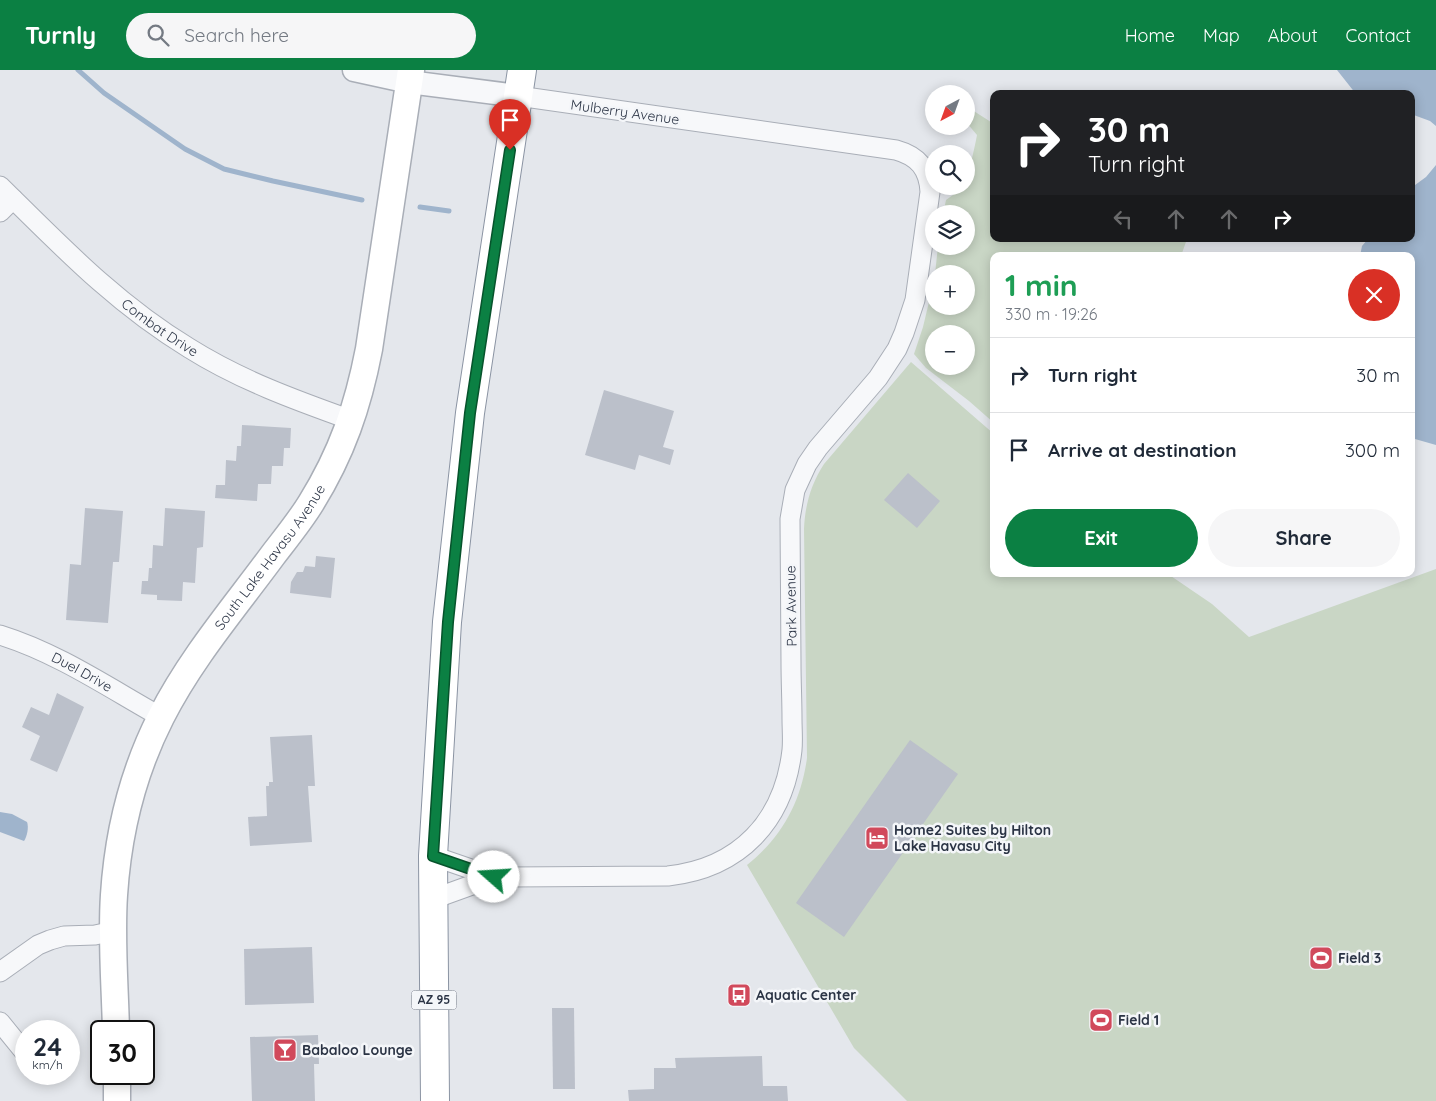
<!DOCTYPE html>
<meta charset="utf-8">
<style>
:root{--surface:#fff;--page:#f6f6f7;--text:#1f2937;--muted:#747a83;--line:#e0e1e3;--accent:#0b8043}
body{margin:0;font-family:Quicksand,sans-serif;background:var(--page);color:var(--text);height:100vh;display:flex;flex-direction:column;font-size:19px;white-space:nowrap}
*{box-sizing:border-box;margin:0}
p{font-size:16px;color:var(--muted)}
.icon{flex:none;width:28px;height:28px;fill:none;stroke:currentColor;stroke-width:2;stroke-linecap:round;stroke-linejoin:round}
.map{position:relative;flex:1;overflow:hidden}
.sheet{position:absolute;left:990px;top:182px;width:425px;height:325px;display:flex;flex-direction:column;background:var(--surface);border-radius:10px;box-shadow:0 2px 12px #0003}
.sheet>*{flex:none}
.guide{position:absolute;left:990px;top:20px;width:425px;height:152px;border-radius:10px;box-shadow:0 2px 12px #0003;background:#202124;color:#fff;overflow:hidden}
.needle{width:32px;rotate:221deg}
.tools{position:absolute;left:925px;top:15px;display:grid;gap:10px}
.tools a{display:grid;place-items:center;width:50px;height:50px;border-radius:50%;background:var(--surface);box-shadow:0 2px 12px #0003;font-size:25px}
.speed{position:absolute;left:15px;top:950px;display:flex;gap:10px;font-size:25px;font-weight:700;text-align:center}
.speed>*{display:grid;place-content:center;width:65px;height:65px;border-radius:50%;background:var(--surface);box-shadow:0 2px 12px #0003;line-height:1}
.speed small{font-size:12px;font-weight:400}
.speed .limit{border:2px solid #111;border-radius:8px;background:#fff;color:#111}
.pin{position:absolute;display:grid;place-items:center;width:42px;height:42px;color:#fff;margin:-51px -21px;border-radius:50% 50% 50% 0;rotate:-45deg;box-shadow:0 0 5px #0007}
.pin .icon{rotate:45deg}
.me{position:absolute;width:55px;margin:-28px;rotate:289deg;stroke-linejoin:round;filter:drop-shadow(0 0 4px #0008)}
.turn{display:flex;align-items:center;gap:18px;height:105px;padding:0 15px;font-size:22px}
.turn .icon{width:65px;height:65px;stroke-width:2.5}
.turn b{display:block;font-size:35px;line-height:42px}
.lanes{display:flex;align-items:center;height:48px;padding:0 15px;background:#0003;justify-content:center;gap:25px;direction:ltr}
.lanes .off{opacity:.35}
.round{display:grid;place-items:center;flex:none;width:52px;height:52px;border-radius:26px;background:var(--page)}
.summary{display:flex;align-items:center;justify-content:space-between;height:85px;padding:0 15px}
h1{font-size:30px;font-weight:700;line-height:38px;color:#1e9e55}
.action{display:flex;gap:10px;margin-top:auto;padding:10px 15px}
.action a{flex:1;height:58px;border-radius:30px;background:var(--accent);color:#fff;font-size:20px;font-weight:700;line-height:58px;text-align:center}
.action a+a{background:var(--page);color:var(--text)}
ul{padding:0;list-style:none}
li{display:flex;align-items:center;gap:15px;height:75px;padding:0 15px;border-top:1px solid var(--line)}
li div{flex:1}
li b{display:block;font-size:19px}
li em{font-style:normal}
header{display:flex;align-items:center;gap:30px;box-sizing:border-box;height:70px;padding:0 25px;background:var(--accent);color:#fff}
header strong{font-size:24px}
nav{display:flex;gap:28px;margin-inline-start:auto;font-size:18px}
.search{width:350px;height:45px;background:var(--page);display:flex;align-items:center;gap:12px;box-sizing:border-box;padding:0 18px;border-radius:28px;color:var(--muted);font-size:19px}
.map>svg:first-child{display:block}
.green{fill:#c9d6c5;fill-rule:evenodd}
.water{fill:#9fb4cc}
.lines{fill:none;stroke-linecap:round;stroke-linejoin:round}
.stream{stroke:#9fb4cc;stroke-width:5}
.building{fill:#bbc0ca}
.minor-casing{stroke:#a9aeb7;stroke-width:21}
.tertiary-casing{stroke:#a9aeb7;stroke-width:25}
.secondary-casing{stroke:#a9aeb7;stroke-width:29}
.trunk-casing{stroke:#8b94a3;stroke-width:30}
.minor{stroke:#f7f8fa;stroke-width:19}
.tertiary{stroke:#f7f8fa;stroke-width:22}
.secondary{stroke:#fff;stroke-width:26}
.trunk{stroke:#fff;stroke-width:28}
.route-casing{stroke:#07532c;stroke-width:12}
.route{stroke:#0b8043;stroke-width:9}
.labels{text-anchor:middle;stroke-width:5;stroke-linejoin:round;paint-order:stroke}
.shield{fill:#f4f6f9;stroke:#676e7b;stroke-width:1}
.shield-label{font-size:12px;font-weight:bold;fill:#2b3445}
.street-label{font-size:14px;fill:#2b3445;stroke:#f4f6f9}
.poi-label{font-size:14px;font-weight:bold;fill:#2b3445;stroke:#f4f6f9;text-anchor:start}
</style>
<header>
<strong>Turnly</strong>
<div class="search"><svg class="icon" aria-label="search" viewBox="0 0 24 24"><circle cx="10" cy="10" r="6"/><path d="M15 15l6 6"/></svg>Search here</div>
<nav><a>Home</a><a>Map</a><a>About</a><a>Contact</a></nav>
</header>
<div class="map">
<svg width="1436" height="1031" viewBox="0 0 1436 1031">
<rect width="100%" height="100%" fill="#e4e7ec"/>
<g class="green">
<path d="M966,36L994,54V169H1187L1181,186H994V353L969,331L926,298L914,284L923,257L934,211V236H966V204H935L938,176H966V144H943L946,130L968,114C969,97 974,82 977,65L966,52ZM934,264H966V296H934Z"/>
<path d="M911,292L994,364V504H1168L1212,534L1249,567L1436,499V1031H907L854,978L747,795C782,767 801,732 807,688L804,459C805,435 811,414 824,394Z"/>
</g>
<g class="water">
<path d="M1337,0H1436V56L1430,51L1411,44V24H1356Z"/>
<path d="M1436,95V375L1415,369L1411,363V186H1360L1362,176L1368,169H1411V118L1426,107Z"/>
<path d="M0,742L12,744L27,752C29,757 27,767 24,771L0,762Z"/>
</g>
<g class="lines">
<g class="stream">
<path d="M78,0L104,23L185,79L224,99L273,111L362,130"/>
<path d="M420,137L449,141"/>
</g>
</g>
<g class="building">
<path d="M604,320L674,341L663,377L674,380L670,395L639,385L635,400L585,385Z"/>
<path d="M242,355L291,358L290,378H284L283,396H272L271,414H258L257,431L215,428L216,415H225L226,390L236,391L237,376H241Z"/>
<path d="M908,403L940,431L917,458L884,430Z"/>
<path d="M85,438L123,441L119,492H113L108,553L66,550L70,494L81,495Z"/>
<path d="M165,438L205,441L203,477L197,478L195,513L183,512L182,531L157,530V525L141,524L142,511H148L149,498H152L153,475L163,476Z"/>
<path d="M316,486L335,488L331,528L290,523L291,512L297,502H303L305,496L315,497Z"/>
<path d="M57,623L84,637L57,702L30,690L40,666L22,657L31,637L49,645Z"/>
<path d="M312,665L315,716H308L312,772L250,776L248,747L267,746L266,716H269V712H273L270,667Z"/>
<path d="M910,670L958,704L844,867L796,833Z"/>
<path d="M312,877L314,933L245,935L244,879Z"/>
<path d="M552,938H574L575,1019H553Z"/>
<path d="M318,965L319,994H314L315,1031H252L250,967Z"/>
<path d="M762,986L763,1016H787L788,1031H629L628,1020L654,1019V998H676L675,988Z"/>
</g>
<g class="lines">
<g class="minor-casing">
<g id="minor">
<path id="s1" d="M0,116C60,175 116,234 189,278C240,310 295,330 351,350"/>
<path d="M0,142L13,129"/>
<path id="s2" d="M0,565C58,583 109,618 161,647"/>
<path d="M433,786L494,807L668,806C740,798 784,751 792,680C793,670 792,659 792,649C792,630 791,612 791,593C791,545 790,497 790,449L795,420L807,394L818,378L878,308L897,279L904,263L915,230L930,122C929,99 918,86 896,80L518,26"/>
<path d="M433,829L494,807"/>
<path d="M0,902L38,875L50,870L64,866L95,865L114,861"/>
<path d="M0,952L26,984"/>
</g>
</g>
<g class="tertiary-casing">
<path id="tertiary" d="M354,0L409,12L518,26"/>
</g>
<g class="secondary-casing">
<g id="secondary">
<path id="s3" d="M116,961C115,916 111,870 114,825C118,763 133,702 161,647C191,588 234,538 273,485C286,468 300,451 311,433C342,383 358,336 369,279L411,0"/>
<path d="M117,1004V1031"/>
</g>
</g>
<g class="trunk-casing">
<path id="trunk" d="M435,1031L433,786L447,552L470,343L522,0"/>
</g>
<use href="#minor" class="minor"/>
<use href="#tertiary" class="tertiary"/>
<use href="#secondary" class="secondary"/>
<use href="#trunk" class="trunk"/>
</g>
<g class="lines">
<g class="route-casing">
<path id="route" d="M494,807L433,786L448,552L470,343L510,80"/>
</g>
<use href="#route" class="route"/>
</g>
<defs>
<g id="hotel-square" transform="scale(1.25)"><rect x="-9" y="-9" width="18" height="18" rx="4" fill="#d1495b" stroke="#f4f6f9"/><path d="M-6-4.5h1.5V1H6V5H4.5V3h-9V5H-6ZM-4 0a1.8 1.8 0 1 1 3.6 0ZM.5 0V-2.5h3Q6-2.5 6 0Z" fill="#fff"/></g>
<g id="stadium-square" transform="scale(1.25)"><rect x="-9" y="-9" width="18" height="18" rx="4" fill="#d1495b" stroke="#f4f6f9"/><path d="M0-5a6.5 5 0 1 0 0 10a6.5 5 0 1 0 0-10ZM-3.5-1.8h7v3.6h-7Z" fill="#fff"/></g>
<g id="bus-square" transform="scale(1.25)"><rect x="-9" y="-9" width="18" height="18" rx="4" fill="#d1495b" stroke="#f4f6f9"/><path d="M-5-6H5V4H4V6H2V4H-2V6H-4V4H-5ZM-3.5-4V0h7V-4ZM-3.5 1.2v1.5H-2V1.2ZM2 1.2v1.5H3.5V1.2Z" fill="#fff"/></g>
<g id="bar-square" transform="scale(1.25)"><rect x="-9" y="-9" width="18" height="18" rx="4" fill="#d1495b" stroke="#f4f6f9"/><path d="M-6-5H6L.8 .8V4.5H3.5V6h-7V4.5H-.8V.8Z" fill="#fff"/></g>
</defs>
<g fill-rule="evenodd">
<use href="#hotel-square" x="877" y="768"/>
<use href="#stadium-square" x="1321" y="888"/>
<use href="#bus-square" x="739" y="925"/>
<use href="#stadium-square" x="1101" y="950"/>
<use href="#bar-square" x="285" y="980"/>
</g>
<g class="labels">
<rect class="shield" x="411.5" y="920.5" width="45" height="19" rx="4"/>
<g class="shield-label">
<text x="434" y="934">AZ 95</text>
</g>
<g class="street-label">
<text transform="translate(625 42) rotate(8)" y="5">Mulberry Avenue</text>
<text dy="5" stroke="none"><textPath href="#s1" startOffset="214">Combat Drive</textPath></text>
<text dy="5" stroke="none"><textPath href="#s3" startOffset="515">South Lake Havasu Avenue</textPath></text>
<text transform="translate(791 536) rotate(-91)" y="5">Park Avenue</text>
<text dy="5" stroke="none"><textPath href="#s2" startOffset="90">Duel Drive</textPath></text>
</g>
<g class="poi-label">
<text x="894" y="765">Home2 Suites by Hilton<tspan x="894" dy="16">Lake Havasu City</tspan></text>
<text x="1338" y="893">Field 3</text>
<text x="756" y="930">Aquatic Center</text>
<text x="1118" y="955">Field 1</text>
<text x="302" y="985">Babaloo Lounge</text>
</g>
</g>
</svg>
<div class="tools">
<a><svg class="needle" viewBox="-14 -14 28 28"><path d="M0-13l5 13h-10z" fill="#e53935"/><path d="M0 13l5-13h-10z" fill="#747a83"/></svg></a>
<a><svg class="icon" aria-label="search" viewBox="0 0 24 24"><circle cx="10" cy="10" r="6"/><path d="M15 15l6 6"/></svg></a>
<a><svg class="icon" aria-label="layers" viewBox="0 0 24 24"><path d="M12 4l9 5-9 5-9-5zM3 14l9 5 9-5"/></svg></a>
<a>+</a>
<a>−</a>
</div>
<div class="speed"><div>24<small>km/h</small></div><div class="limit">30</div></div>
<div class="pin" style="left:510px;top:80px;background:#d93025"><svg class="icon" aria-label="arrive" viewBox="0 0 24 24"><path d="M6 21V4h12l-3 4 3 4H6"/></svg></div>
<svg class="me" style="left:494px;top:807px" viewBox="-20 -20 40 40"><circle r="19" fill="#fff"/><path d="M0-13L10 11 0 6-10 11z" fill="#0b8043"/></svg>
<div class="guide">
<div class="turn"><svg class="icon" aria-label="right" viewBox="0 0 24 24"><path d="M7 20v-9h11M14 6l5 5-5 5"/></svg><div><b>30 m</b>Turn right</div></div>
<div class="lanes"><svg class="icon off" aria-label="left" viewBox="0 0 24 24"><path d="M17 20v-9H6M10 6l-5 5 5 5"/></svg><svg class="icon off" aria-label="ahead" viewBox="0 0 24 24"><path d="M12 20V5M6 11l6-6 6 6"/></svg><svg class="icon off" aria-label="ahead" viewBox="0 0 24 24"><path d="M12 20V5M6 11l6-6 6 6"/></svg><svg class="icon" aria-label="right" viewBox="0 0 24 24"><path d="M7 20v-9h11M14 6l5 5-5 5"/></svg></div>
</div>
<section class="sheet">
<div class="summary"><div><h1>1 min</h1><p>330 m · 19:26</p></div><a class="round" style="background:#d93025;color:#fff"><svg class="icon" aria-label="close" viewBox="0 0 24 24"><path d="M6 6l12 12M18 6L6 18"/></svg></a></div>
<ul>
<li><svg class="icon" aria-label="right" viewBox="0 0 24 24"><path d="M7 20v-9h11M14 6l5 5-5 5"/></svg><div><b>Turn right</b></div><em>30 m</em></li>
<li><svg class="icon" aria-label="arrive" viewBox="0 0 24 24"><path d="M6 21V4h12l-3 4 3 4H6"/></svg><div><b>Arrive at destination</b></div><em>300 m</em></li>
</ul>
<div class="action"><a>Exit</a><a>Share</a></div>
</section>
</div>
